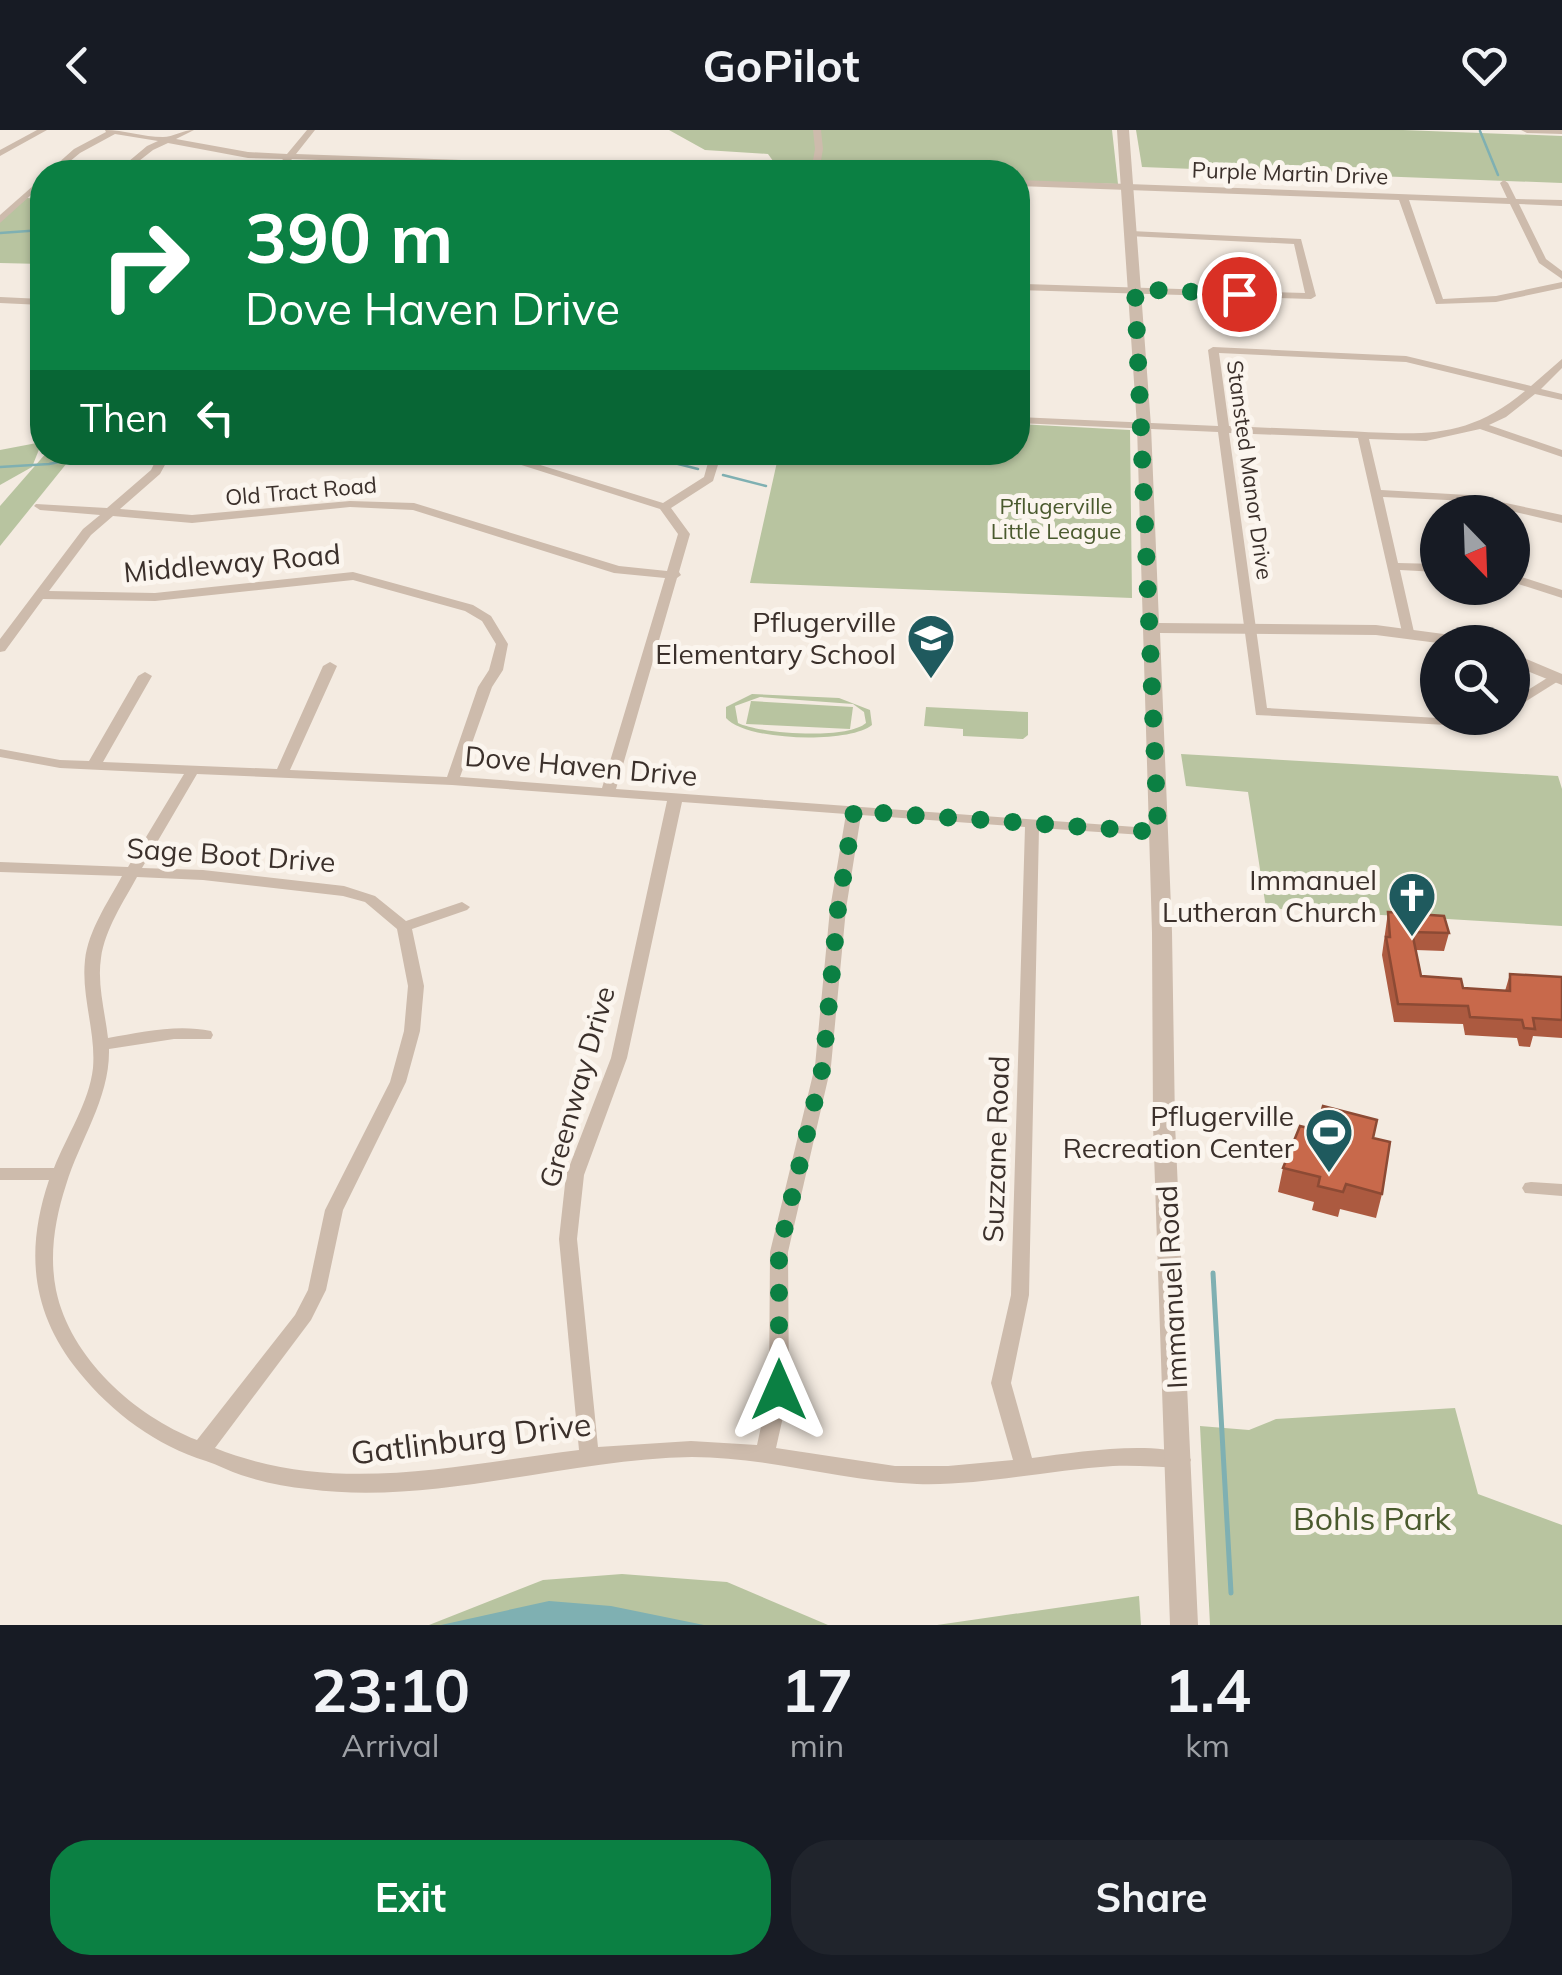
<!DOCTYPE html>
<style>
:root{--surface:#171b24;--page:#20242c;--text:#f1f3f6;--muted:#9ea1a6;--accent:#0b8043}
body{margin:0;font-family:Mulish,sans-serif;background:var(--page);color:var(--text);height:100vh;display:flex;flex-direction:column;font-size:38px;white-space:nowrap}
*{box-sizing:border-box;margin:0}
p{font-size:32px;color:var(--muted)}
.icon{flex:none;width:55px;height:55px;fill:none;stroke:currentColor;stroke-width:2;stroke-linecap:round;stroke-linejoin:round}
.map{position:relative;height:1495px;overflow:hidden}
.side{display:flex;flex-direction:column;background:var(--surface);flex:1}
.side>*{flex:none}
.guide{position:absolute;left:30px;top:30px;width:1000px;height:305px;border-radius:40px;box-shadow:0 2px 8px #0004;background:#0b8043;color:#fff;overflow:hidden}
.needle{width:65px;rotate:157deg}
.fabs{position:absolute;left:1420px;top:365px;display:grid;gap:20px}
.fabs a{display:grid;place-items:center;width:110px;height:110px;border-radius:50%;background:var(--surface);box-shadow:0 2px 8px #0004;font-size:50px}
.pin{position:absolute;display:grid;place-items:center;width:85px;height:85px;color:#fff;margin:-42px;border:5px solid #fff;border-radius:50%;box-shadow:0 2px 10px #0007}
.me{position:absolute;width:110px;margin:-55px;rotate:0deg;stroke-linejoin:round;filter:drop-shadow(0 0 8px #0008)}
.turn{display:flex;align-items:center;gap:35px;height:210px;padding:0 50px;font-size:45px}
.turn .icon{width:130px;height:130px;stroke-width:2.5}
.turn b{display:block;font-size:70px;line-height:85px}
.then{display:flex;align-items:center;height:95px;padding:0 50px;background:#0003;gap:20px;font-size:38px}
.eta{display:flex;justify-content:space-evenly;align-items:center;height:170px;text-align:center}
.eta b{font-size:60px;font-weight:700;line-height:70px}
.cta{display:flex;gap:20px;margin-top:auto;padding:20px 50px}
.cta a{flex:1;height:115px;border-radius:40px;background:var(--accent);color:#fff;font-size:40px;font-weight:700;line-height:115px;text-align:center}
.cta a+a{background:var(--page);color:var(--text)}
header{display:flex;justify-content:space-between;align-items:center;height:130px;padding:0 50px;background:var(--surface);font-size:45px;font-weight:700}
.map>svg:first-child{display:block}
.green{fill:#b8c4a0;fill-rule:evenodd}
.water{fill:#7fb0b2}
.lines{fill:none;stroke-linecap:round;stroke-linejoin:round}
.stream-far1{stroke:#7fb0b2;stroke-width:2.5}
.stream{stroke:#7fb0b2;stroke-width:5}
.minor{fill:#cdbbac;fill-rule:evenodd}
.tertiary{fill:#cdbbac;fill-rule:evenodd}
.wall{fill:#ac5a40}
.building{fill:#c8694b;stroke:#8c4a34;stroke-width:2.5}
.route{stroke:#0b8043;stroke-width:18;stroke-dasharray:0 32.4}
.labels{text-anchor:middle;stroke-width:10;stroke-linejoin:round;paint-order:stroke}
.far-street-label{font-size:22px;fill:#3b302b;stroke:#fbf5ee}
.far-park-label{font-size:22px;fill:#4a5a2e;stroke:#fbf5ee}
.street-label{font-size:28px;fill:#3b302b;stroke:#fbf5ee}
.poi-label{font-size:28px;fill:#3b302b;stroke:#fbf5ee;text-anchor:end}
.near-street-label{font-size:32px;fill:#3b302b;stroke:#fbf5ee}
.near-park-label{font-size:32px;fill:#4a5a2e;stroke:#fbf5ee}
</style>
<header><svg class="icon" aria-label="back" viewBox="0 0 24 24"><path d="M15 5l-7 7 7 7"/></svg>GoPilot<svg class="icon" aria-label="heart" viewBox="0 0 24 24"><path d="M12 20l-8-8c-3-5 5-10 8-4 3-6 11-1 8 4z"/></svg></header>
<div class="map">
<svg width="1562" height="1495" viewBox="0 0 1562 1495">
<rect width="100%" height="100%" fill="#f4ebe1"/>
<g class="green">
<path d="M669,0H1112L1118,54L1018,51V42H781L768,24L705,20Z"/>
<path d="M1136,0H1403L1562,6V53L1142,37Z"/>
<path d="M27,68L42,69V134L0,133V91Z"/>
<path d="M1018,294L1130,300L1132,468L750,453L779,323L1018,322Z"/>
<path d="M42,312L32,337L0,355V320Z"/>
<path d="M47,322L75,323L0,416V376Z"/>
<path d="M752,564L839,568L870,580L872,595C849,614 745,611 726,588V577ZM760,567L853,574L864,582L866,593C847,610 761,604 738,593L735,576Z"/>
<path d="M751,571L853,577L850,599L746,594Z"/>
<path d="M926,577L1028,582V605L1023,609L963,606V599L924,596Z"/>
<path d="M1181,624L1558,646L1562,659V796L1266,778L1248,662L1186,656Z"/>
<path d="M1455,1278L1478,1364L1562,1395V1495H1210L1200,1296L1249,1300L1276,1289Z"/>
<path d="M622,1444L727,1452L828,1495H429L543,1450Z"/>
<path d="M1139,1466L1141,1495H937Z"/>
</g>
<path class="water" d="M549,1471L611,1476L704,1495H441Z"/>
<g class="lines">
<g class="stream-far1">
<path d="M1480,1L1498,45"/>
<path d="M0,103L42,100"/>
<path d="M631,322L698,339"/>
<path d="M0,337L49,334L110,322"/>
<path d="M723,345L766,356"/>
</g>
<path class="stream" d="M1213,1143L1231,1463"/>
<g class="minor">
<path d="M37,0H47L0,26V20Z"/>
<path d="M105,0C124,0 143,7 163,7C173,7 183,0 194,0L176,9L248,22L287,24L307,0H315L296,24L712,39L716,42H655L292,29L281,42H273L283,29L248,28L168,13L153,20L125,42H116L147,16L158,11L115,4L80,23L57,42H48L74,19L106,2Z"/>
<path d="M813,0H821L823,19L819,42H811L815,19Z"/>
<path d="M42,48V55L0,93V85Z"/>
<path d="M1018,50L1507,68L1500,53L1504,50L1508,53L1516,69L1562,70V76L1519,74L1546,129L1562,141V149L1539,133L1510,74L1409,70L1443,169L1496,166L1562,152V158L1496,172L1436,174L1399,70L1018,56Z"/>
<path d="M1018,91L1028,94L1025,154L1305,163L1294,114L1128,106L1126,104L1131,101L1301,109L1316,166L1311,169L1018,160Z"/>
<path d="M0,167L42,169V175L0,173Z"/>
<path d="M1213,217L1406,226L1531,256L1562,229V238L1541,259L1562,264V270L1535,264L1506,287L1489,295L1562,320V327L1480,299L1426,311L1369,309L1381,360L1468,365L1562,385V393L1468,371L1383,367L1398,433L1438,434V442L1400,440L1414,502L1408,506L1402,502L1358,308L1229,303L1267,578L1438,588H1501L1500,591L1486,597L1256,585L1218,302L1018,293V287L1218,296L1208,220ZM1219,223L1406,232L1525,261C1464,312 1418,304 1344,301C1306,299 1267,298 1229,296Z"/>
<path d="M160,322H171L170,326L203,322H242L237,325L166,333L160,344L120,379L192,385L350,371L414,373L619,436L667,441L678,404L660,379L480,322H498L663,373L704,347L711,322H722L713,351L671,378L690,404L679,442L681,445L677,448L616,659L1163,699L1165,702L1158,706L1039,698L1029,1165L1011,1253L1032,1328C1077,1322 1146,1311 1188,1324L1191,1330L1188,1336L1181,1338C1158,1337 1136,1335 1113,1336C1047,1340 983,1356 917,1354C841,1351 768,1327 692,1327C565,1329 434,1376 308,1359C286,1357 262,1352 241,1345C229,1341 218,1335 206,1331C157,1316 112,1283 79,1242C31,1183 25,1121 49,1050H0V1038H54C67,1005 89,973 93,938C96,902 81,866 85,830C88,801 108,772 122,746L0,742V732L128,737L184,644L60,638L0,627V619L60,630L89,631L138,546L145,542L152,546L103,632L277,639L323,536L330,532L337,536L290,640L447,647L478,557L489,540L496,514L482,491L465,481L353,450L155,471L43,469L5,521L0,522V509L83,399L100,385L40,380L34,376L36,374L107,378L151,340ZM350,377L413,380L614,443L665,448L602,658L460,647L492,557L503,540L508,514L491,486L473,475L353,442L155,463L49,461L91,405L113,386L192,393ZM197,644L452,655L667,671L611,928L566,1045L559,1109L579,1320C454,1335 336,1366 215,1318L311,1190L326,1160L343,1080L406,952L420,901L424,856L412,799L467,780L470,777L462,772L406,791L375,766L344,756L203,740L142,738ZM682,672L846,684L830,779L815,936L770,1122L769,1260L757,1315L691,1311L598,1317L577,1109L584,1045L627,928ZM861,685L1025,697L1011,1165L991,1253L1013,1330L948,1336H895L776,1318L789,1260L788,1122L831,936L846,779ZM137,747L203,750L343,766L365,772L397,799L408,856L404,901L390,952L325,1080L308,1160L295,1185L197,1310C135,1286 70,1228 56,1160C49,1125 55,1089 66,1055C80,1009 110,968 109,919L174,909H211L213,905L211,901C177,894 142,902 108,908C105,882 97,854 101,828C105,799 124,771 137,747Z"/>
<path d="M1512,444L1562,460V468L1512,452Z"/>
<path d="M1555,543L1562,547L1560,550L1512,580V570Z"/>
<path d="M1531,1052L1562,1054V1066L1525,1063L1522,1058L1525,1053Z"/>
</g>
<g class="tertiary">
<path d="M1117,0H1129L1151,296L1159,493L1376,495L1466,507L1475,512L1438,513L1376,505L1160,503L1172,802L1175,994L1198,1495H1170L1153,994L1152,802L1137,296Z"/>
<path d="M1521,0H1562V4L1527,3Z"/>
<path d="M1512,523L1562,544V555L1512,535Z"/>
</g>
</g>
<g class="wall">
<path d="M1388,782L1449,803L1444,821L1416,820L1421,846L1463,858L1505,861L1510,844L1562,847V908L1533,906L1530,917L1519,916L1517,908L1465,905L1463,894L1394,892L1382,825Z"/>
<path d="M1316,1000L1373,1008L1382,1064L1376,1088L1340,1079L1338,1087L1312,1080L1314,1072L1278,1062L1283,1038Z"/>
</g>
<g class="building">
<path d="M1388,782L1444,786L1449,803L1412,802L1421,846L1461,849L1463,858L1510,861V844L1562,847V890L1533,888L1535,899L1524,898L1522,890L1470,887L1468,876L1398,874L1386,807H1390Z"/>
<path d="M1323,976L1377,990L1373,1008L1390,1012L1382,1064L1346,1054L1343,1062L1318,1056L1320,1047L1283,1038L1300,996L1316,1000Z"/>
</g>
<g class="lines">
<path class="route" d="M779,1260V1122L823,936L838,779L854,681L1158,702L1135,159L1239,164"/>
</g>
<defs>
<g id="school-pin" transform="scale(2.5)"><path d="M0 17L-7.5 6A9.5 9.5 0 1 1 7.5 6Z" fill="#1f5a5e" stroke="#fbf5ee"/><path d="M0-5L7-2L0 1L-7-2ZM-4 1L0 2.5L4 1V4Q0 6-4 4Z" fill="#fff"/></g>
<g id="church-pin" transform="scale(2.5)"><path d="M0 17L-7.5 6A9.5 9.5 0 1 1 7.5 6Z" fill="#1f5a5e" stroke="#fbf5ee"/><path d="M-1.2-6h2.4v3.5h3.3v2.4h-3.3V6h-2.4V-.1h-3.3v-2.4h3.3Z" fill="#fff"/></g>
<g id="stadium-pin" transform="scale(2.5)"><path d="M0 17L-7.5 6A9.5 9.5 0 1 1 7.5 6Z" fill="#1f5a5e" stroke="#fbf5ee"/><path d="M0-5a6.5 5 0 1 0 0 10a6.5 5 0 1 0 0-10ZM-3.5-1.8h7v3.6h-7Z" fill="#fff"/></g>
</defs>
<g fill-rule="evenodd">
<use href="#school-pin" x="931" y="508"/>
<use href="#church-pin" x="1412" y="766"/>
<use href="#stadium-pin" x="1329" y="1002"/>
</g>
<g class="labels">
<g class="far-street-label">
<text transform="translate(1290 43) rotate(2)" y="8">Purple Martin Drive</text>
<text transform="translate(1250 340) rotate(82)" y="8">Stansted Manor Drive</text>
<text transform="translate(301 361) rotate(-5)" y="8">Old Tract Road</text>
</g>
<g class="far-park-label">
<text x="1056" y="384">Pflugerville<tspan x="1056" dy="25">Little League</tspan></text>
</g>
<g class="street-label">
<text transform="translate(232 433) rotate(-5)" y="10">Middleway Road</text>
<text transform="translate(581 636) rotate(5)" y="10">Dove Haven Drive</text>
<text transform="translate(231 725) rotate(4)" y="10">Sage Boot Drive</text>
<text transform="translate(577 957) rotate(-74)" y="10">Greenway Drive</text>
<text transform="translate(996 1019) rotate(-88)" y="10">Suzzane Road</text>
<text transform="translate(1172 1157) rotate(-93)" y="10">Immanuel Road</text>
</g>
<g class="poi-label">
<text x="896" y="502">Pflugerville<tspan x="896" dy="32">Elementary School</tspan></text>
<text x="1377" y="760">Immanuel<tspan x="1377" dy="32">Lutheran Church</tspan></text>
<text x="1294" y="996">Pflugerville<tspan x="1294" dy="32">Recreation Center</tspan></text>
</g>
<g class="near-street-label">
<text transform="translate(471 1309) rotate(-7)" y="11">Gatlinburg Drive</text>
</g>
<g class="near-park-label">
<text x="1372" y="1400">Bohls Park</text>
</g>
</g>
</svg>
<div class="fabs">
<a><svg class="needle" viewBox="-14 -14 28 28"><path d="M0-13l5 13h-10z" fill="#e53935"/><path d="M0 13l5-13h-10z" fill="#9ea1a6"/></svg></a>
<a><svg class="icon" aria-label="search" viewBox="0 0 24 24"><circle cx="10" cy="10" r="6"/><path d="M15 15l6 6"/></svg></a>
</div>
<div class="pin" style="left:1239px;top:164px;background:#d93025"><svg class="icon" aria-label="arrive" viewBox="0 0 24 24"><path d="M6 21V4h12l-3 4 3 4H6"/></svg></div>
<svg class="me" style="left:779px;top:1260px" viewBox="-20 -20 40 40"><path d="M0-17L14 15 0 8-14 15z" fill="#0b8043" stroke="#fff" stroke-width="4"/></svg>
<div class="guide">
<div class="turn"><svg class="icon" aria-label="right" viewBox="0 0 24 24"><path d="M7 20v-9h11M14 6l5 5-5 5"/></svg><div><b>390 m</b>Dove Haven Drive</div></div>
<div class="then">Then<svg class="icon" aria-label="left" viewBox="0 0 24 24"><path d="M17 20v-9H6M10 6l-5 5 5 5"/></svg></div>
</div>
</div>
<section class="side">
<div class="eta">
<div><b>23:10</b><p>Arrival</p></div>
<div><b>17</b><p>min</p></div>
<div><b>1.4</b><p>km</p></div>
</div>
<div class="cta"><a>Exit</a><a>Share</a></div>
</section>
